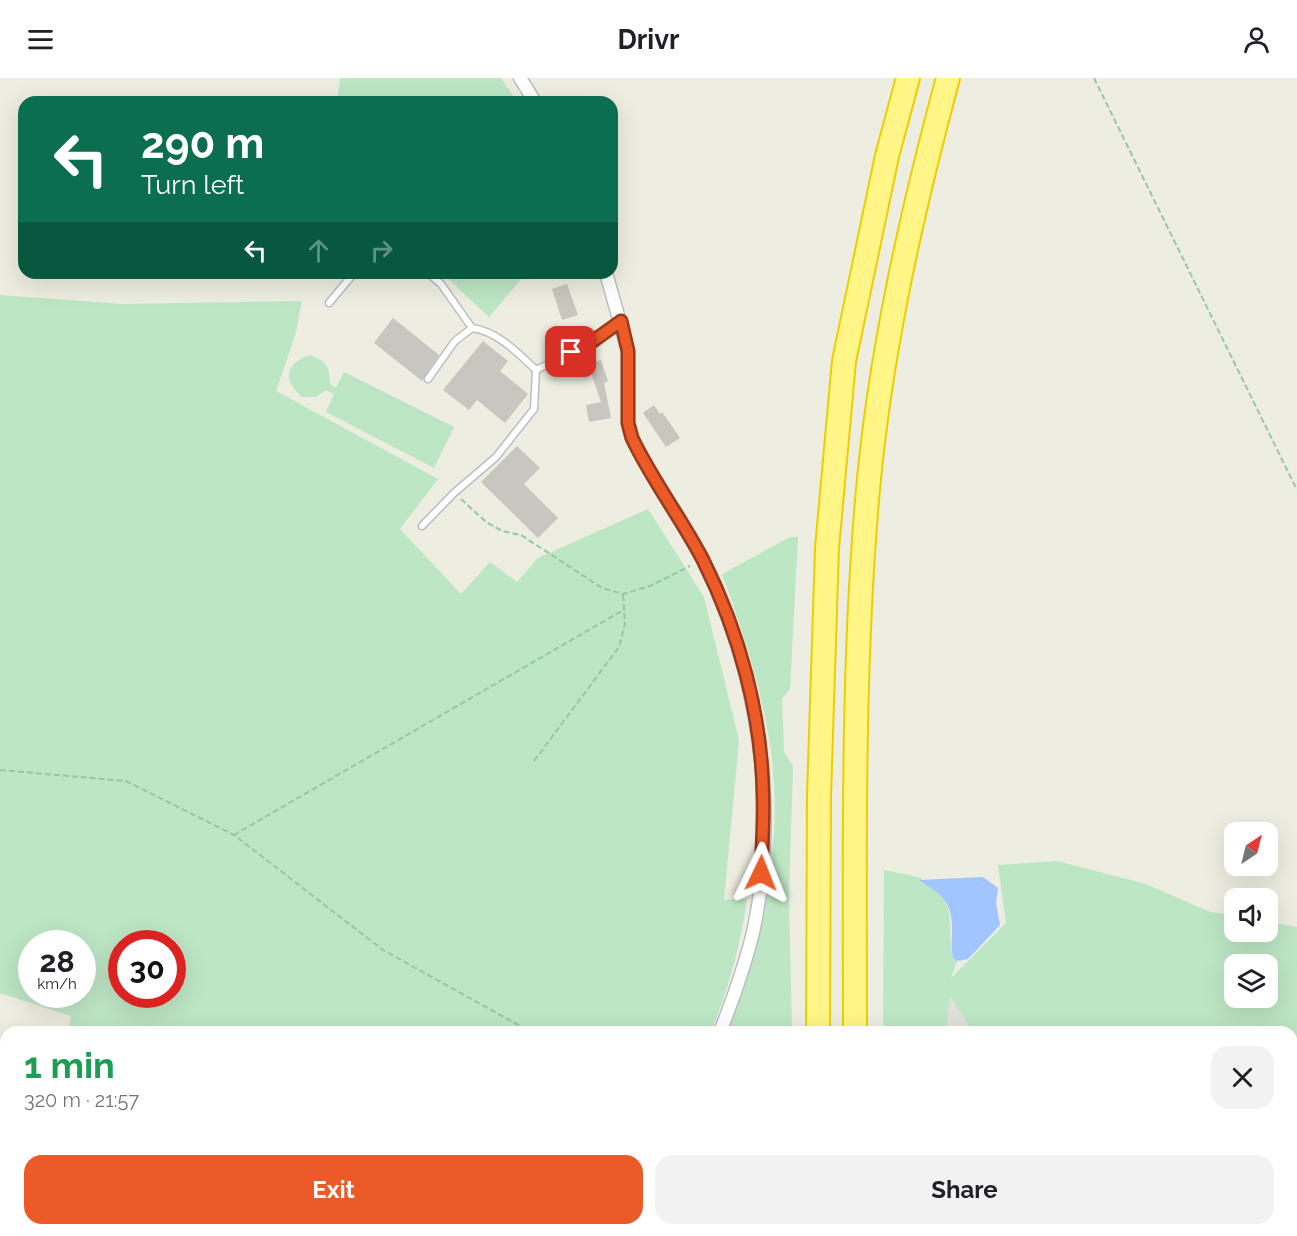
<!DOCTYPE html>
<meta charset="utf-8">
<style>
:root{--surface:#fff;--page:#f2f2f2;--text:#202124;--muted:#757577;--accent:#ec5a28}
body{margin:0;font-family:Raleway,sans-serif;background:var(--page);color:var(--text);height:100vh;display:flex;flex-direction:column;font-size:22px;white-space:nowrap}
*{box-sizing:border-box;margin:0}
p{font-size:20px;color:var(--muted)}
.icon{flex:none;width:33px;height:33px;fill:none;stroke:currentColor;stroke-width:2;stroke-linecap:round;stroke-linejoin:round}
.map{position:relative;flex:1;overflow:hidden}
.sheet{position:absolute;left:0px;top:948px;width:1298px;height:210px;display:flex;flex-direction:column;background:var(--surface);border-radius:18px 18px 0 0;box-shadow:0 6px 24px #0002}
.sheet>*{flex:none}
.guide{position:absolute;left:18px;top:18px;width:600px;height:183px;border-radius:18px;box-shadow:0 6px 24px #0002;background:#0b6e4f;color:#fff;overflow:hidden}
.needle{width:39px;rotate:35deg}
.tools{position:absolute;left:1224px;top:744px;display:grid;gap:12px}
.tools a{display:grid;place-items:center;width:54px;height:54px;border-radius:12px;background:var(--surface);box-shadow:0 6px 24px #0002;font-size:30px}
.speed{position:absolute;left:18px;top:852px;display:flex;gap:12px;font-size:30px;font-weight:700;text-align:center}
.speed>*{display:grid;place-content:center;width:78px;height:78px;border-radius:50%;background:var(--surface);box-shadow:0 6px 24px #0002;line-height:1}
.speed small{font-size:15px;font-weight:400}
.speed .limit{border:9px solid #d22;background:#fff;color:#111}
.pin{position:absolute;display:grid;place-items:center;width:51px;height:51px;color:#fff;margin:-26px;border-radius:12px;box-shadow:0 3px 9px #0006}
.me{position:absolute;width:66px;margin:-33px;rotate:2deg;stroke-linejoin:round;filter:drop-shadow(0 0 4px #0008)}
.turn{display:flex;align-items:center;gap:21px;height:126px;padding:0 24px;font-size:27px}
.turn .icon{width:78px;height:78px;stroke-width:2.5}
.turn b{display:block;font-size:42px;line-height:51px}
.lanes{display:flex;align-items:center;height:57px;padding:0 24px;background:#0003;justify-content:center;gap:30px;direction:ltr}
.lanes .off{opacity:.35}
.round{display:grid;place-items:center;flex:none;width:63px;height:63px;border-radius:18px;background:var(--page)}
.head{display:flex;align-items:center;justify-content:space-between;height:102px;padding:0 24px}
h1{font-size:36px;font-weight:700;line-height:45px;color:#1e9e55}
.cta{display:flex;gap:12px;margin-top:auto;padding:12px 24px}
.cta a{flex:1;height:69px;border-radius:18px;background:var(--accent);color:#fff;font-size:24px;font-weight:700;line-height:69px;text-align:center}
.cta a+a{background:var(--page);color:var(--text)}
header{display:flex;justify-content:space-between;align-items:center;height:78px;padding:0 24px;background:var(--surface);font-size:27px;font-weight:700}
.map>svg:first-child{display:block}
.industrial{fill:#e1e0d9}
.green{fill:#bde6c4;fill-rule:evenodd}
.water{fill:#a0c5ff}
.building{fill:#c8c7bf}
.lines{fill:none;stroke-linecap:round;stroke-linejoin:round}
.lane-casing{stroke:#bcbdc3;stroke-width:9}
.street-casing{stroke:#bcbdc3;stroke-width:15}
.secondary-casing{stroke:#bcbec5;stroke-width:21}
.highway-casing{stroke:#efce00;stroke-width:26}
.path{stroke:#96c7ac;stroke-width:2;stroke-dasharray:6 3;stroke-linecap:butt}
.lane{stroke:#fff;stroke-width:6}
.street{stroke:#fff;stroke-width:12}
.secondary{stroke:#fff;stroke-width:18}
.highway{stroke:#fff687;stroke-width:22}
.route-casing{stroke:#993a1a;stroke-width:15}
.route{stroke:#ec5a28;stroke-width:10}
</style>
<header><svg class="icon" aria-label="menu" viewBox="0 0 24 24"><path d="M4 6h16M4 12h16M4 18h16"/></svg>Drivr<svg class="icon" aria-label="person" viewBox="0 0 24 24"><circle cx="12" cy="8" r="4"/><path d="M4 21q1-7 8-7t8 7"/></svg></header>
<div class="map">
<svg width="1297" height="1158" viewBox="0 0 1297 1158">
<rect width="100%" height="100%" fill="#edede1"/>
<path class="industrial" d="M950,917L973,954H946Z"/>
<g class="green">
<path d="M340,0H501L517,24H337Z"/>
<path d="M442,195H526L489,239Z"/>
<path d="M0,217L122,226L302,223L295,258L276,313L438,401L400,451L461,516L490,484L517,504L538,480L648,431L704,519L739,662L724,822L747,821C741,867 728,911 711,954H68L71,938L0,915ZM32,866H82V916H32ZM122,866H172V916H122Z"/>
<path d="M310,277C326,283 330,289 330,306L336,310L344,294L454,349L434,390L326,334L334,316L326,312L316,319H302C282,301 285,286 310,277Z"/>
<path d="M790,459H798L790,611L782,621L784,674L793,688L789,817L792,954H728C762,862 785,765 770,667C761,607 742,552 722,496Z"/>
<path d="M1057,783L1146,806L1210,834L1234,838V854H1268V844L1297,849V969L1292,971V954H973L950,918L946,954H883L884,792L922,800L920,804C961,819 946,848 953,880L957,883L951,900L1006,845L998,787ZM1234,886H1268V920H1234Z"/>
<path d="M0,1072L6,1073V1152H169L181,1158H0Z"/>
<path d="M214,1152H710L713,1158H224Z"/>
<path d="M739,1152H797V1158H742Z"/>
</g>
<path class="water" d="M983,799L998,810L996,825L1000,847L968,881L957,883L953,880C949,860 958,836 942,819C935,811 926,808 919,802Z"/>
<g class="building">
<path d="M567,206L578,237L562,242L552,211Z"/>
<path d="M393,240L439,277L422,303L374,265Z"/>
<path d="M483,263L508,283L500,293L528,316L505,345L477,322L469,332L443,312Z"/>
<path d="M601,282L608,303L604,305L611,340L589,344L586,327L601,324L588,286Z"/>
<path d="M654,327L660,336L662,334L680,360L666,369L643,335Z"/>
<path d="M517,368L540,390L524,406L558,440L538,460L481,404Z"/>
</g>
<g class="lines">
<g class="lane-casing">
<g id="lane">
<path d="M428,195L441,206L472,250"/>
<path d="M329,225L354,195"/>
<path d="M428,301L455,263L472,250C497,253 518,275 536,292"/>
<path d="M422,448L454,415L496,379L534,331L536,292L589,266L620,243"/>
</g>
</g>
<g class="street-casing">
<g id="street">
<path d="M520,0L535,24"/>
<path d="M606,195L628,273V345L632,360C652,402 682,440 703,482C758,591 779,730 754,850C746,885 733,921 720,954"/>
<path d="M960,1158L962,1152"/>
</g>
</g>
<g class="secondary-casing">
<g id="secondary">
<path d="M0,1062L6,1064"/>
<path d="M1292,1144H1297"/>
<path d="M183,1152L195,1158"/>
<path d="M726,1152L728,1158"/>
<path d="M1014,1152L1028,1158"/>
<path d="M1190,1158L1224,1152"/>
</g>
</g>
<g class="highway-casing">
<g id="highway">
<path d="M818,954L819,718L827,470L844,283L887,78L908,0"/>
<path d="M855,954C855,777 852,599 867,422C879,280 911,137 948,0"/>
<path d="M819,1158V1152"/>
<path d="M855,1158V1152"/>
</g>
</g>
<g class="path">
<path d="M1094,0L1297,412"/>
<path d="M461,421L486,444L502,453L521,457L602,510L623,516L650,508L690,488"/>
<path d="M534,683L619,569L625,546L623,516"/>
<path d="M0,692L126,703L234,757L383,872L531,954"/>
<path d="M234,757L625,531"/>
</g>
<use href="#lane" class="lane"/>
<use href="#street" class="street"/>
<use href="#secondary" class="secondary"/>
<use href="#highway" class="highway"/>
</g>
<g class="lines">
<g class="route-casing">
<path id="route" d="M571,274L589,266L621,243L628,273V345L632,360C652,402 681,440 703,482C739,554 762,637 763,718C764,743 762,769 761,795"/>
</g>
<use href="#route" class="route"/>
</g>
</svg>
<div class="tools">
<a><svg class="needle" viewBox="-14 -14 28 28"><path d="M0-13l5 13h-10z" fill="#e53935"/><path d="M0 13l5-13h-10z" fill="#757577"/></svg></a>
<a><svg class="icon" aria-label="sound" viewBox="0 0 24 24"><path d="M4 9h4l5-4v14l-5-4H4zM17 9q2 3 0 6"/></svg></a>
<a><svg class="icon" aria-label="layers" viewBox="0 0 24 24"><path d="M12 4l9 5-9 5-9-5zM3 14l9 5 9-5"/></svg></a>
</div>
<div class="speed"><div>28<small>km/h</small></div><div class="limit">30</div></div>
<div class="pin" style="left:571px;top:274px;background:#d93025"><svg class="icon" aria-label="arrive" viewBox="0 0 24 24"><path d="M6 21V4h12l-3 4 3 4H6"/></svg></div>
<svg class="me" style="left:761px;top:795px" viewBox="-20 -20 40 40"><path d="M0-17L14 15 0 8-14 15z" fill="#ec5a28" stroke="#fff" stroke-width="4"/></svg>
<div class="guide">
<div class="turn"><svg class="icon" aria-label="left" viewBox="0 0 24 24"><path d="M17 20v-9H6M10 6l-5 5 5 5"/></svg><div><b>290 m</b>Turn left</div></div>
<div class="lanes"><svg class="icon" aria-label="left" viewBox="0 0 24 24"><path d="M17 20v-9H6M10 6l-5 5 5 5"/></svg><svg class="icon off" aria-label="ahead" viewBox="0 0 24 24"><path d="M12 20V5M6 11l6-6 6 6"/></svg><svg class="icon off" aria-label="right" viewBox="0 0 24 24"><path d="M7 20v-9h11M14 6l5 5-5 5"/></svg></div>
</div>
<section class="sheet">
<div class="head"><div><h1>1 min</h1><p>320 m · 21:57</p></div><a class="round"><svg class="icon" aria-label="close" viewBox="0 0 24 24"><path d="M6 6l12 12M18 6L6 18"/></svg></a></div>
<div class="cta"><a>Exit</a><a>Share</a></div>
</section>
</div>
